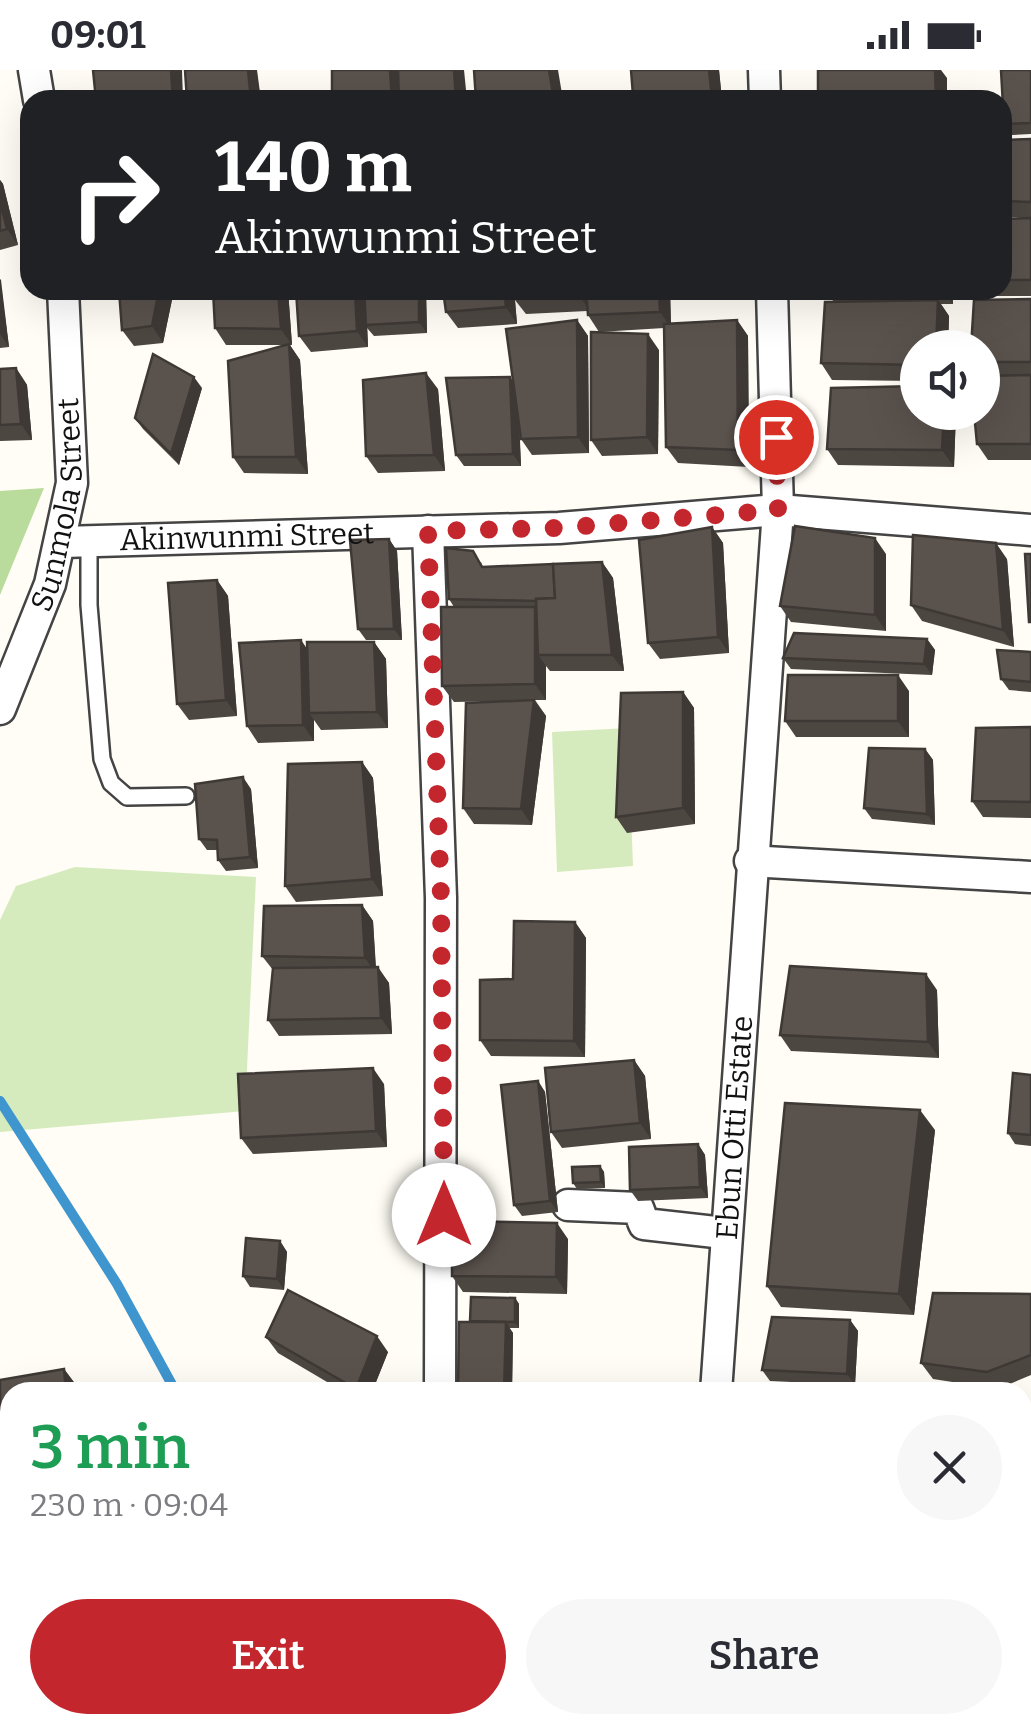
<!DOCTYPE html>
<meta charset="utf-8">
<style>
:root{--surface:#fff;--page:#f7f7f7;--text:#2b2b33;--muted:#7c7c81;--accent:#c4262e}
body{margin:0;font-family:Bitter,serif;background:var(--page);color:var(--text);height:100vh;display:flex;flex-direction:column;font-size:38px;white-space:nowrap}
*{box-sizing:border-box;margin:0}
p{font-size:32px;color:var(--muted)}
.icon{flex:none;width:55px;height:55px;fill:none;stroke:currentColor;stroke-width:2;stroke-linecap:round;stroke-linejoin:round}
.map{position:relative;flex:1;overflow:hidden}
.details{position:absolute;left:0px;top:1312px;width:1032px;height:352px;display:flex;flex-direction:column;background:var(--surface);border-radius:30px 30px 0 0;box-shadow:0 10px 40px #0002}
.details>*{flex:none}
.guide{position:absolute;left:20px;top:20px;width:992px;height:210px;border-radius:30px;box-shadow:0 10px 40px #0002;background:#202124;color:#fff;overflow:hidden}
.fabs{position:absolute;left:900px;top:260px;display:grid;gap:20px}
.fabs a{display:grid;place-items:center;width:100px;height:100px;border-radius:50%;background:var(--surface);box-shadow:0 10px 40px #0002;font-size:50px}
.pin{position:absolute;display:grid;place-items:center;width:85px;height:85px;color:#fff;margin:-42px;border:5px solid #fff;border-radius:50%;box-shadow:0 2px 10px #0007}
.me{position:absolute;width:110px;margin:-55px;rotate:0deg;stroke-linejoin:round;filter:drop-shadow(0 0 8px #0008)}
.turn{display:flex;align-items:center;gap:35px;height:210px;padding:0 30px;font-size:45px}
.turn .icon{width:130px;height:130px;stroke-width:2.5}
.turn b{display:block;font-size:70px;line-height:85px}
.round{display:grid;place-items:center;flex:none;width:105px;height:105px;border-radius:52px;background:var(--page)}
.summary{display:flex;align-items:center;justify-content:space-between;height:170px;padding:0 30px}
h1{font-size:60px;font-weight:600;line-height:75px;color:#1e9e55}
.button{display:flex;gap:20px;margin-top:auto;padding:20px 30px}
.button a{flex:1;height:115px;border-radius:60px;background:var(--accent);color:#fff;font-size:40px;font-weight:600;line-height:115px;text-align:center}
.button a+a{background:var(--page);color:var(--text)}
.status{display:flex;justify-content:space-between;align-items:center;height:70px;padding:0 50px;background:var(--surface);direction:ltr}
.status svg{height:28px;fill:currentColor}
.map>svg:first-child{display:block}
.green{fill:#d5ebbd}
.forest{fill:#b9dc9c}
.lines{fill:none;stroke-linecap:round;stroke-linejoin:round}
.stream{stroke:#3f96cf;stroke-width:10}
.lane-casing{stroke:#444;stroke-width:20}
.street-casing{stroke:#444;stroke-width:35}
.lane{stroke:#fff;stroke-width:15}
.street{stroke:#fff;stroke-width:30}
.wall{fill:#4d4742}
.shaded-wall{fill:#3f3936}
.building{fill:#5a524d;stroke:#3f3936;stroke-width:2.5}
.route{stroke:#c4262e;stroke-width:18;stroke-dasharray:0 32.4}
.labels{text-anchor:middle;stroke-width:10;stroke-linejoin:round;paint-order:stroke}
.street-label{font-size:30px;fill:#111;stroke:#fff}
</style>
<div class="status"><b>09:01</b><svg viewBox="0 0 49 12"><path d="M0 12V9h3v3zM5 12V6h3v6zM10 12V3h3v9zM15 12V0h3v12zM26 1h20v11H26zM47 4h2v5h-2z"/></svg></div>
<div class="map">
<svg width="1031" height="1664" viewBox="0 0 1031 1664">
<rect width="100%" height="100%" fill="#fffdf5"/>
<g class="green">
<path d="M628,658L633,796L557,802L552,662Z"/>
<path d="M75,797L256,807L245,1041L0,1062V850L16,816Z"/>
</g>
<path class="forest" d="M44,418L0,525V421Z"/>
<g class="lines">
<g class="stream">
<path d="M0,1031L117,1214L176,1322"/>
<path d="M389,1655L395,1664"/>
</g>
<g class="lane-casing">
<path id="lane" d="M89,471V535L102,689L111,713L127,727L186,726"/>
</g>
<g class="street-casing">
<g id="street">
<path d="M34,0L39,30"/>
<path d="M764,0L765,30"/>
<path d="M428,461L441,828L440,1322"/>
<path id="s1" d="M62,472L559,458L778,440L1031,460"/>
<path id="s2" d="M0,639L50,514L72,413L63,220"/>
<path d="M750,791L1031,807"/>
<path d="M568,1135L638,1138L644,1154L724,1163"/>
<path id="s3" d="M716,1322L778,440L772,220"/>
<path d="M698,1664L699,1655"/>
</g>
</g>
<use href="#lane" class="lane"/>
<use href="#street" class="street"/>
</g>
<g class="wall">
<path d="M719,0L722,30H636L633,25Z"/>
<path d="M1031,0V64L1012,65L1004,54Z"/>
<path d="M1031,69V148L1002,147V70Z"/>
<path d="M0,110L3,114L18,175L0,180Z"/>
<path d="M1031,148V226H973L969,220H1002V149Z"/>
<path d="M0,209L9,277L0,278Z"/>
<path d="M174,220L163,273L134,276L122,260Z"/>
<path d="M213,220H288L292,275H290L300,290L308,404L244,403L233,387L284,275H226L215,258Z"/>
<path d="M443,220H670L671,254L737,250L748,266L749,397L678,393L666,377L664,258L599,262L588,245L587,241L526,244L515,230L517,254L458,258L446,242Z"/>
<path d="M825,220H952L953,234H941L949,246L948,278H918V311L832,310L821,293L834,232Z"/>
<path d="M426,221L427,263L374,266L367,258L368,277L311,282L299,266Z"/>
<path d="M1031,229V390H988L977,374L982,342V278Z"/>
<path d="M577,250L588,266L589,383L532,385L521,369L519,357L521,396H464L456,385L510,307L513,311Z"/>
<path d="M659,280L658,384L602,386L591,370Z"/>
<path d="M16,298L27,315L32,370L0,371V299Z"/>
<path d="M202,318L179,395L143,359L135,348Z"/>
<path d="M438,319L445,401L378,403L366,386Z"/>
<path d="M918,342H956L954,397L838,395L827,379Z"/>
<path d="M712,457L723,473L729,583L660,589L648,573Z"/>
<path d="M389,469L397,481L402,570H366L358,559Z"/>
<path d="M886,484V561L791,552L780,536Z"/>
<path d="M1007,489L1014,577L922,551L911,535Z"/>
<path d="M481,492L483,497L602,492L613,508L624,601H550L546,596V630H535L546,646L532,755L474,754L463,738L506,631L454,632L442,616L454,537L449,529Z"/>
<path d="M217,510L228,526L237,646L189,650L177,634Z"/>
<path d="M927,569L935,580L932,605L791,599L783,588Z"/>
<path d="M301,570L307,580L374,572L386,589L388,658L321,660L314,650V671L258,673L247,656Z"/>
<path d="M1031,582V622L1009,620L1001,609Z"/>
<path d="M909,621V667H796L785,651Z"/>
<path d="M683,622L694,638L695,754L627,763L616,747Z"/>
<path d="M1031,657V748L983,747L972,731Z"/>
<path d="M925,679L933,690L935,755L872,749L864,738Z"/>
<path d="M362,692L373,708L383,826L296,832L285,816Z"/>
<path d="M251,719L258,798L226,801L218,790L217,780H207L199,769Z"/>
<path d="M362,835L373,851L376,897L389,913L392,964L279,966L268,950L273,900L262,886Z"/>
<path d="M575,852L586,868L585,987L491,986L480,970L513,909Z"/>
<path d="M937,920L939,988L791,981L780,965Z"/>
<path d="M634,990L645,1006L651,1069L562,1078L551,1062Z"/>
<path d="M1031,1005V1076L1015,1074L1008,1063Z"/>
<path d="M538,1011L545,1022L558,1142L522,1146L514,1135Z"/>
<path d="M384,1014L387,1077L253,1084L241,1068Z"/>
<path d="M935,1060L914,1245L781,1237L767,1216Z"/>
<path d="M698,1074L705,1085L708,1128L638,1131L630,1120Z"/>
<path d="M600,1096L604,1102L605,1118L577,1119L573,1113Z"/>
<path d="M568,1169L567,1224L463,1222L452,1206Z"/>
<path d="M280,1171L287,1182L284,1220L250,1217L243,1206Z"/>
<path d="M1031,1224V1305L998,1319L933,1309L921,1293Z"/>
<path d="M515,1228L519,1234V1258H509L513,1263L512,1322H458L471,1252Z"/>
<path d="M850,1250L858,1261L855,1315L770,1311L762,1300Z"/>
<path d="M266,1267L388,1282L372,1322H344L278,1283Z"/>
<path d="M64,1299L76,1315L10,1322V1457L0,1458V1310Z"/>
<path d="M1022,1346H1031V1421L1022,1420Z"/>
<path d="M10,1473V1543L0,1542V1474Z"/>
<path d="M0,1588H10V1641L0,1642Z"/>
</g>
<g class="shaded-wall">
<path d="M171,0H182L183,30H173Z"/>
<path d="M248,0H257L261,30H251Z"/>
<path d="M390,0H400L402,30H392Z"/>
<path d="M454,0H464L467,30H456Z"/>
<path d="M549,0H558L563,30H554Z"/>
<path d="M709,0H719L722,30L712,29Z"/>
<path d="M935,0H941L947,8V30H936Z"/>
<path d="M0,110L3,114L18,175L7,159L0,132Z"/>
<path d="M0,209L1,210L9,277L0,264Z"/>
<path d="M159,220H174L163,273L152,256Z"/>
<path d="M278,220H288L292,275L281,259Z"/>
<path d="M355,220H366L368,277L357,261Z"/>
<path d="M419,220L426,221L427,263L419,252Z"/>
<path d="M504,220H514L517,254L506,237Z"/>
<path d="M578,220H589L590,241L579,225Z"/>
<path d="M659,220H670L671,258L660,242Z"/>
<path d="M943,220H952L953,234Z"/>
<path d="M938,230L949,246L948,278H936Z"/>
<path d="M577,250L588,266L589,383L578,367Z"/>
<path d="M737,250L748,266L749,397L738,380Z"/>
<path d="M648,264L659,280L658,384L647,367Z"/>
<path d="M289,274L300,290L308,404L296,387Z"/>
<path d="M16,298L27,315L32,370L21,354Z"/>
<path d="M426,303L438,319L445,401L434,385Z"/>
<path d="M194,307L202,318L179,395L171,384Z"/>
<path d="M510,307L518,318L521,396L513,384Z"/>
<path d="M944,342H956L954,397L942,380Z"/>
<path d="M712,457L723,473L729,583L718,567Z"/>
<path d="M875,468L886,484V561L875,545Z"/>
<path d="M389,469L397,481L402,570L394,559Z"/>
<path d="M996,473L1007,489L1014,577L1003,560Z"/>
<path d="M602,492L613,508L624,601L612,585Z"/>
<path d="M217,510L228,526L237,646L226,630Z"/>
<path d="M535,537L546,553L538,585L546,596V630L535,614Z"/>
<path d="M927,569L935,580L932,605L924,594Z"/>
<path d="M301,570L312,586L309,643L314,650V671L303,655Z"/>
<path d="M374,572L386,589L388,658L377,642Z"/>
<path d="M898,605L909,621V667L898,651Z"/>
<path d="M683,622L694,638L695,754L683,738Z"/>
<path d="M534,630L546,646L532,755L521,739Z"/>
<path d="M925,679L933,690L935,755L927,744Z"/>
<path d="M362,692L373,708L383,826L372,809Z"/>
<path d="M243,707L251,719L258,798L250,787Z"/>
<path d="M362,835L373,851L376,904L365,888Z"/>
<path d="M575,852L586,868L585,987L574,971Z"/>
<path d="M378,897L389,913L392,964L381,948Z"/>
<path d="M926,904L937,920L939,988L928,972Z"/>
<path d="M634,990L645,1006L651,1069L640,1053Z"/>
<path d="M373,998L384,1014L387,1077L376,1061Z"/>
<path d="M538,1011L545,1022L558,1142L550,1131Z"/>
<path d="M920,1040L935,1060L914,1245L899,1224Z"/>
<path d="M698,1074L705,1085L708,1128L700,1117Z"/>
<path d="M600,1096L604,1102L605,1118L601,1112Z"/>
<path d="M557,1153L568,1169L567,1224L556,1207Z"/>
<path d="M280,1171L287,1182L284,1220L277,1209Z"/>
<path d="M515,1228L519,1234V1258L515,1252Z"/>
<path d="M850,1250L858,1261L855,1315L847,1304Z"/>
<path d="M506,1252L513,1263L512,1322H504Z"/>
<path d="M377,1266L388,1282L372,1322H358L356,1319Z"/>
<path d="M64,1299L76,1315V1322H66Z"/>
</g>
<g class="building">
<path d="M93,0H171L173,30H96Z"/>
<path d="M185,0H248L251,30H187Z"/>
<path d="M332,0H390L392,30H332Z"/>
<path d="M398,0H454L456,30H399Z"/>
<path d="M474,0H549L554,30H476Z"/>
<path d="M631,0H709L712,29L633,25Z"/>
<path d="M818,0H935L936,30H818Z"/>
<path d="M1001,0H1031V53L1004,54Z"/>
<path d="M1031,69V132L1002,131V70Z"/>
<path d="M0,132L7,159L0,161Z"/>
<path d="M1031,148V210H1002V149Z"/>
<path d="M119,220H159L152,256L122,260Z"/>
<path d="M213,220H278L281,259L215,258Z"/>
<path d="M296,220H355L357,261L299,266Z"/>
<path d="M364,220H419V252L366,255Z"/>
<path d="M443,220H504L506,237L446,242Z"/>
<path d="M513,220H578L579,225L514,228Z"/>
<path d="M586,220H659L660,242L588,245Z"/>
<path d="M1031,229V292H982V278H971L974,230Z"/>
<path d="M938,230L936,278H918V295L821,293L825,232Z"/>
<path d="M577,250L578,367L521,369L506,259Z"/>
<path d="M737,250L738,380L666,377L664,254Z"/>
<path d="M591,262L648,264L647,367L591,370Z"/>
<path d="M289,274L296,387H233L228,291Z"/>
<path d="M153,284L194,307L171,384L135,348Z"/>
<path d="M16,298L21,354L0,355V299Z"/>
<path d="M426,303L434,385L366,386L363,310Z"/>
<path d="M1031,305V374H977L974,342H982V306Z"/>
<path d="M510,307L513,384L456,385L446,308Z"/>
<path d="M918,316V342H944L942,380L827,379L831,318Z"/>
<path d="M795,456L875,468V545L780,536Z"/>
<path d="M712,457L718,567L648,573L639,470Z"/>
<path d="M913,465L996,473L1003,560L911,535Z"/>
<path d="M389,469L394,559H358L350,470Z"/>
<path d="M446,478L473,481L482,497L553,494L555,528L536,529V531L449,529Z"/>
<path d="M1025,484H1031V552H1029Z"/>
<path d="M602,492L612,585H538L536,529L555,528L553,494Z"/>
<path d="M217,510L226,630L177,634L168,513Z"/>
<path d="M441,537H535V614L442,616Z"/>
<path d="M794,563L927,569L924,594L783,588Z"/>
<path d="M301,570L303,655L247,656L239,573Z"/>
<path d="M307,572H374L377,642L309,643Z"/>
<path d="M997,580L1031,582V612L1001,609Z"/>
<path d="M788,605H898V651H785Z"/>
<path d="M683,622V738L616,747L621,623Z"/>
<path d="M534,630L521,739L463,738L466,633Z"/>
<path d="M1031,657V732L972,731L976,658Z"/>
<path d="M869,678L925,679L927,744L864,738Z"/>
<path d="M362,692L372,809L285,816L288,694Z"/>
<path d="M243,707L250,787L218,790L217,770L199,769L195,714Z"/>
<path d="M362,835L365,888L262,886L264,836Z"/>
<path d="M514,851L575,852L574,971L480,970V910L513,909Z"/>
<path d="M790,896L926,904L928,972L780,965Z"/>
<path d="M378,897L381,948L268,950L273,898Z"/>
<path d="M634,990L640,1053L551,1062L545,998Z"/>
<path d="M373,998L376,1061L241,1068L238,1004Z"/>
<path d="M1013,1003L1031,1005V1065L1008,1063Z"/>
<path d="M538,1011L550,1131L514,1135L501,1015Z"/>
<path d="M785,1033L920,1040L899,1224L767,1216Z"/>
<path d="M698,1074L700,1117L630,1120L629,1077Z"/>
<path d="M600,1096L601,1112L573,1113L572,1097Z"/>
<path d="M452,1151L557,1153L556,1207L452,1206Z"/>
<path d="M246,1168L280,1171L277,1209L243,1206Z"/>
<path d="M288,1220L377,1266L356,1319L266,1267Z"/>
<path d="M933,1223L1031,1224V1285L987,1302L921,1293Z"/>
<path d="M471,1227L515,1228V1252L470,1251Z"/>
<path d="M772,1247L850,1250L847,1304L762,1300Z"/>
<path d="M459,1252H506L504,1322H458Z"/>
<path d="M64,1299L66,1322H10V1439L0,1441V1310Z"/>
<path d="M760,1319L842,1322H760Z"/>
<rect x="1022" y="1346" width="9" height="59"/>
<path d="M10,1473V1527L0,1526V1474Z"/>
<rect x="0" y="1588" width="10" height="42"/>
<path d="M562,1655H612L617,1664H545Z"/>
</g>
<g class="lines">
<path class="route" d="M444,1145L441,828L428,461L559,458L778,440L776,367"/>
</g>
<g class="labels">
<g class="street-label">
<text dy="10" stroke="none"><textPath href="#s2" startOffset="215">Sunmola Street</textPath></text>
<text dy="10" stroke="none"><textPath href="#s1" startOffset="185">Akinwunmi Street</textPath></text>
<text dy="10" stroke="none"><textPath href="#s3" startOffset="265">Ebun Otti Estate</textPath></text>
</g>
</g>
</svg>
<div class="fabs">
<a><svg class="icon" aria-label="sound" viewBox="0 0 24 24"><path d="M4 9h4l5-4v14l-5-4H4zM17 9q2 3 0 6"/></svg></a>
</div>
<div class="pin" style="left:776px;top:367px;background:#d93025"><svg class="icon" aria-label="arrive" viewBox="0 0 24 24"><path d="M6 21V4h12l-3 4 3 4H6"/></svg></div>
<svg class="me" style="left:444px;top:1145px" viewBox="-20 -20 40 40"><circle r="19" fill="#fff"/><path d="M0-13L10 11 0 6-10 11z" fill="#c4262e"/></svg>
<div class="guide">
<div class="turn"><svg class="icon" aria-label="right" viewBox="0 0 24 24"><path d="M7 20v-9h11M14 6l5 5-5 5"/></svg><div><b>140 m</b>Akinwunmi Street</div></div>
</div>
<section class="details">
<div class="summary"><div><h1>3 min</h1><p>230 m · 09:04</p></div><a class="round"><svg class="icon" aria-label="close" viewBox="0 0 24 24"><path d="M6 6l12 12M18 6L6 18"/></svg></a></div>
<div class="button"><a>Exit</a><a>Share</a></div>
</section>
</div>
